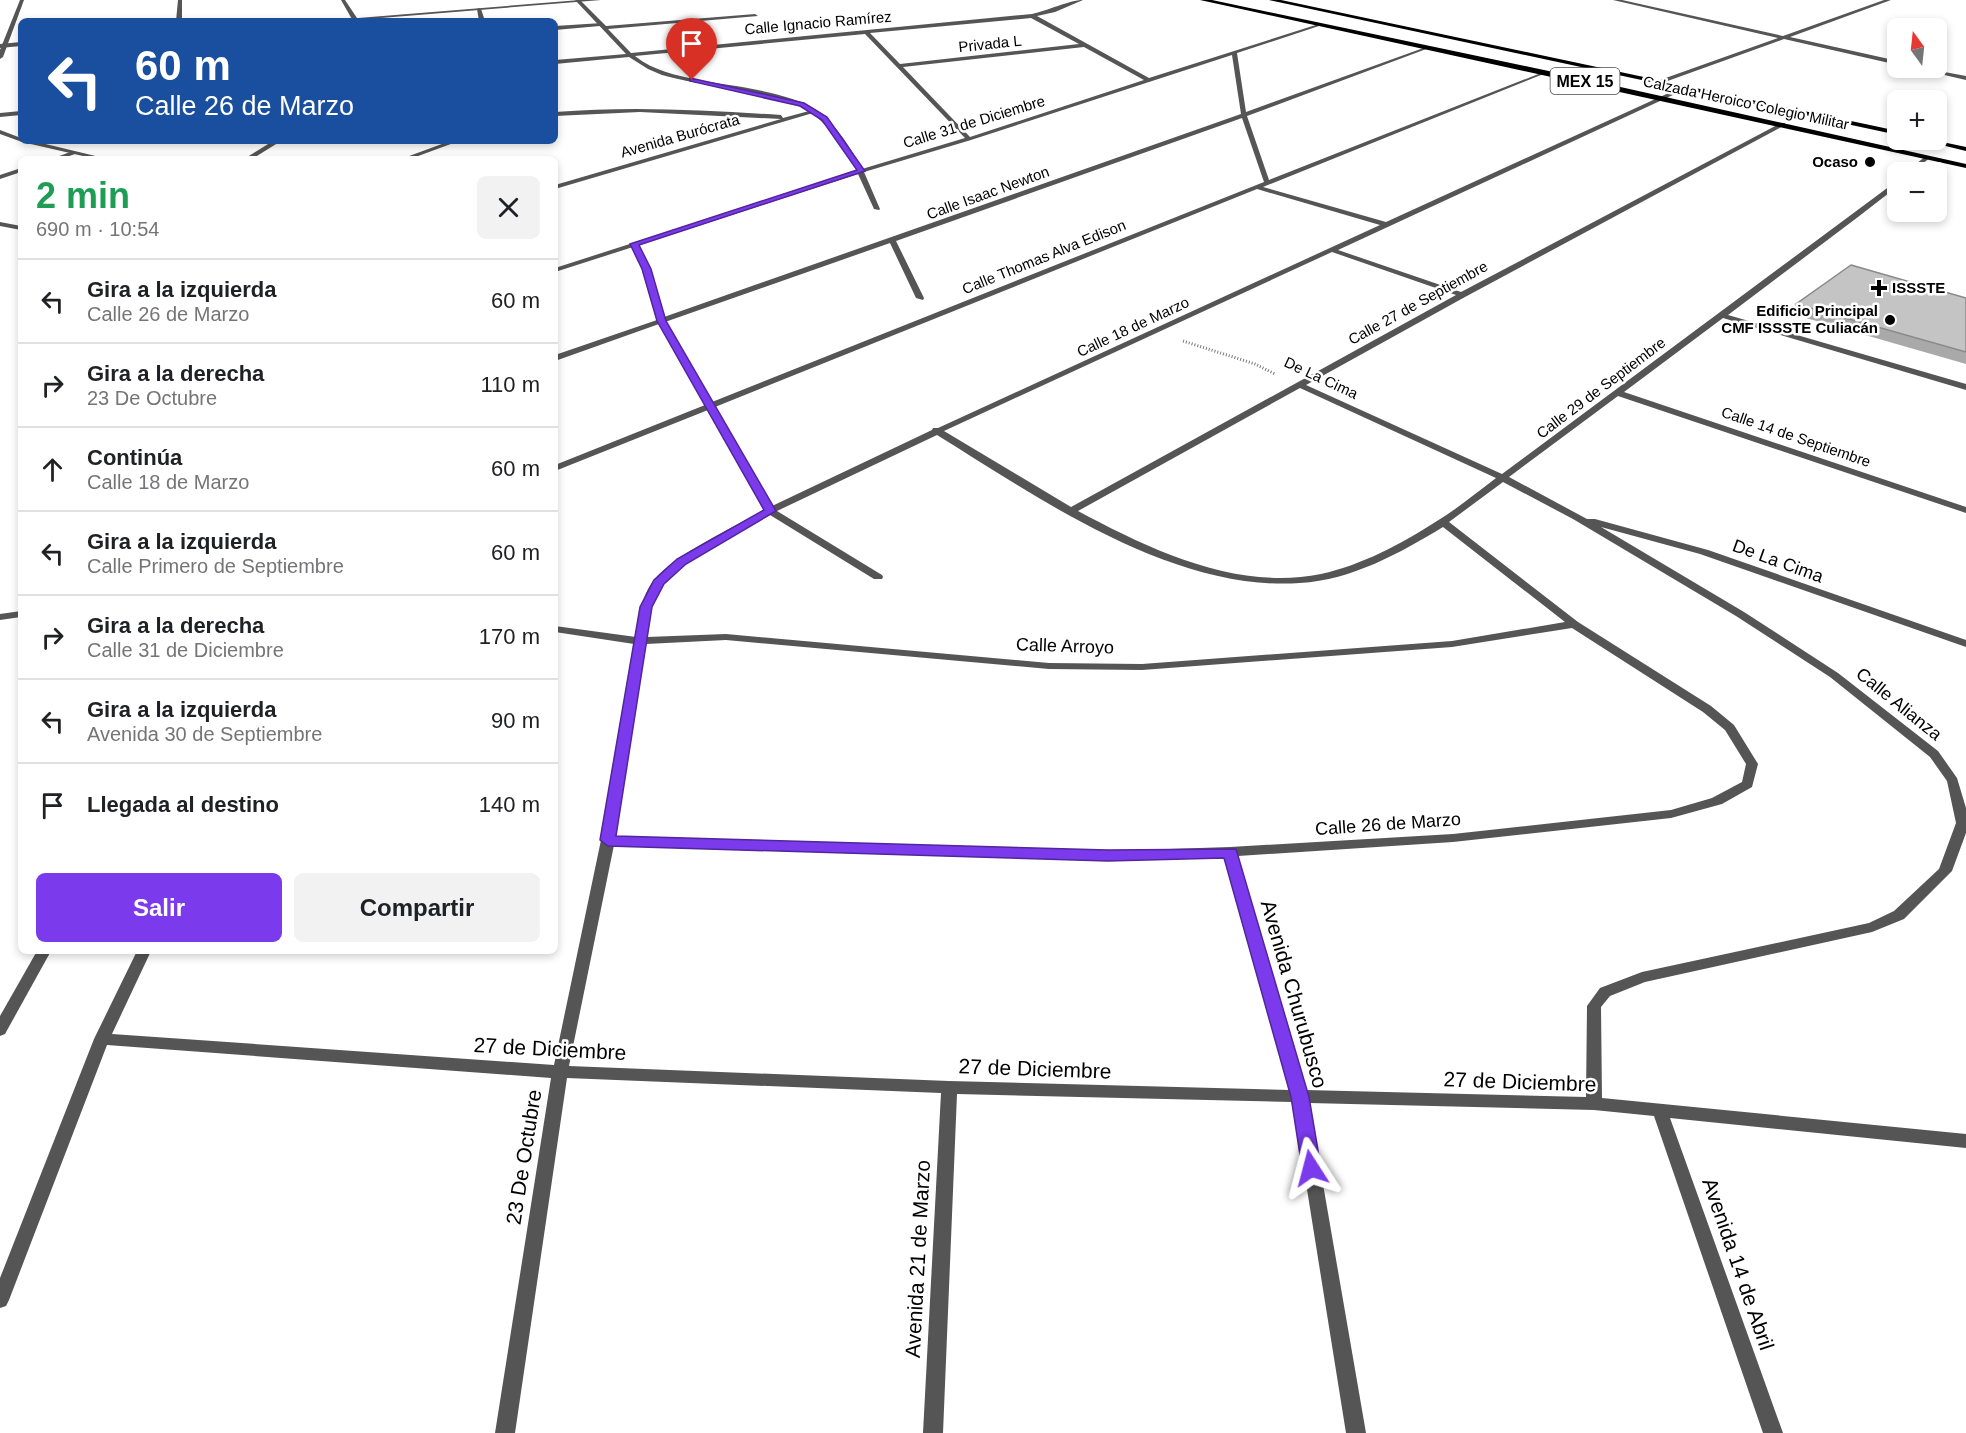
<!DOCTYPE html>
<html lang="es">
<meta charset="utf-8">
<style>
:root{--surface:#fff;--page:#f2f2f2;--text:#202124;--muted:#757577;--line:#e0e0e0;--accent:#7c3aed}
body{margin:0;font-family:Helvetica,sans-serif;background:var(--page);color:var(--text);height:100vh;display:flex;flex-direction:column;font-size:22px;white-space:nowrap}
*{box-sizing:border-box;margin:0}
p{font-size:20px;color:var(--muted)}
.icon{flex:none;width:33px;height:33px;fill:none;stroke:currentColor;stroke-width:2;stroke-linecap:round;stroke-linejoin:round}
.map{position:relative;flex:1;overflow:hidden}
.sheet{position:absolute;left:18px;top:156px;width:540px;height:798px;display:flex;flex-direction:column;background:var(--surface);border-radius:9px;box-shadow:0 3px 9px #0003}
.sheet>*{flex:none}
.guide{position:absolute;left:18px;top:18px;width:540px;height:126px;border-radius:9px;box-shadow:0 3px 9px #0003;background:#1a4fa0;color:#fff;overflow:hidden}
.needle{width:39px;rotate:345deg}
.buttons{position:absolute;left:1887px;top:18px;display:grid;gap:12px}
.buttons a{display:grid;place-items:center;width:60px;height:60px;border-radius:9px;background:var(--surface);box-shadow:0 3px 9px #0003;font-size:30px}
.pin{position:absolute;display:grid;place-items:center;width:51px;height:51px;color:#fff;margin:-62px -26px;border-radius:50% 50% 50% 0;rotate:-45deg;box-shadow:0 0 6px #0007}
.pin .icon{rotate:45deg}
.me{position:absolute;width:66px;margin:-33px;rotate:351deg;stroke-linejoin:round;filter:drop-shadow(0 0 4px #0008)}
.turn{display:flex;align-items:center;gap:21px;height:126px;padding:0 18px;font-size:27px}
.turn .icon{width:78px;height:78px;stroke-width:2.5}
.turn b{display:block;font-size:42px;line-height:51px}
.round{display:grid;place-items:center;flex:none;width:63px;height:63px;border-radius:9px;background:var(--page)}
.summary{display:flex;align-items:center;justify-content:space-between;height:102px;padding:0 18px}
h1{font-size:36px;font-weight:600;line-height:45px;color:#1e9e55}
.primary-button{display:flex;gap:12px;margin-top:auto;padding:12px 18px}
.primary-button a{flex:1;height:69px;border-radius:9px;background:var(--accent);color:#fff;font-size:24px;font-weight:600;line-height:69px;text-align:center}
.primary-button a+a{background:var(--page);color:var(--text)}
ul{padding:0;list-style:none}
li{display:flex;align-items:center;gap:18px;height:84px;padding:0 18px;border-top:2px solid var(--line)}
li div{flex:1}
li b{display:block;font-size:22px}
li em{font-style:normal}
.map>svg:first-child{display:block}
.lines{fill:none;stroke-linecap:round;stroke-linejoin:round}
.path{stroke:#777;stroke-width:3;stroke-dasharray:1 2;stroke-linecap:butt}
.service{fill:#555;fill-rule:evenodd}
.minor{fill:#555;fill-rule:evenodd}
.tertiary{fill:#555;fill-rule:evenodd}
.primary{fill:#000;fill-rule:evenodd}
.wall{fill:#a9a9a9}
.building{fill:#c4c4c4;stroke:#898989;stroke-width:1.5}
.route{fill:#7c3aed;stroke:#51269a;stroke-width:1.5}
.poi-dot{fill:#000;stroke:#fff;stroke-width:2}
.labels{text-anchor:middle;stroke-width:5;stroke-linejoin:round;paint-order:stroke}
.far-street-label{font-size:15px;fill:#000;stroke:#fff}
.far-poi-label{font-size:15px;font-weight:bold;fill:#000;stroke:#fff;text-anchor:end}
.shield{fill:#fff;stroke:#4c4c4c;stroke-width:1.5}
.shield-label{font-size:16px;font-weight:bold;fill:#000}
.street-label{font-size:18px;fill:#000;stroke:#fff}
.near-street-label{font-size:21px;fill:#000;stroke:#fff}
</style>
<div class="map">
<svg width="1966" height="1433" viewBox="0 0 1966 1433">
<rect width="100%" height="100%" fill="#fff"/>
<g class="lines">
<path class="path" d="M1183,341L1255,364L1275,374"/>
<g class="service">
<path d="M602,23L600,26L555,30V26Z"/>
<path d="M73,151L76,153L75,154L61,159H51Z"/>
<path d="M21,168V172L0,179V175Z"/>
</g>
<g class="minor">
<path d="M20,0H24L3,57L0,59V50Z"/>
<path d="M178,0H182V21H176Z"/>
<path d="M341,0H345L359,21H353Z"/>
<path d="M575,0H580L606,26L755,14L758,16L608,29L631,53L1032,14C1047,11 1069,0 1083,0L1055,12L1037,16L1149,78L1322,23V25L1237,53L1246,112L1429,46V48L1247,116L1269,180L1546,71V73L1263,187L1386,222L1684,86H1688V88L1338,250L1461,292L1781,123H1785V125L1465,297L1306,385L1502,474L1898,180V186L1858,217L1728,315L1966,384V390L1723,318L1624,392L1966,507V513L1618,396L1509,477L1587,519H1595L1708,550L1966,640V647L1700,554L1601,527L1744,612L1838,673L1938,751L1957,778L1966,808V833L1952,871L1904,919L1872,932L1645,982L1610,996L1601,1007L1602,1098L1966,1134V1148L1670,1118L1783,1433H1763L1654,1116L1594,1110L1309,1103L1366,1433H1346L1293,1102L957,1094L943,1433H923L941,1093L567,1078L515,1433H495L551,1078L107,1045L9,1300L6,1306L0,1308V1278L94,1039L137,951H151L112,1034L554,1065L601,840L634,644L555,632V626L636,637C639,618 641,596 654,580C676,553 733,528 764,510L708,410L555,471V465L705,405L659,324L555,361V355L657,320L642,269L633,247L555,272V268L857,171L836,136L813,113L555,189V185L781,119L640,112L555,116V112C631,106 705,110 781,115L783,118L809,111C768,88 707,88 662,75L648,69L629,57L555,64V60L626,54ZM1031,18L1079,44L900,64L870,33ZM865,34L965,138L862,169C851,148 837,126 818,111C791,92 732,86 699,80C675,75 654,71 635,56ZM1084,47L1144,80L970,137L903,67ZM1232,55L1241,114L664,317L650,269L639,245L858,174L874,209L879,210L880,209L864,172L971,140ZM1242,118L1264,182L712,402L665,322L890,243L916,298L923,300L924,298L896,241ZM1257,189L1380,225L938,428H933L932,430L772,506L715,407ZM1332,252L1456,295L1071,507L944,431ZM1300,388L1496,478C1476,493 1457,509 1437,521C1401,544 1362,565 1321,574C1236,591 1151,550 1078,511ZM937,435C1040,499 1173,592 1300,583C1352,580 1400,553 1443,527L1565,622L1452,641L1142,664L1049,663L726,634L647,637C650,619 651,599 663,583C681,559 742,531 770,515L874,579H882L883,577L882,575L777,511ZM1503,482L1573,519L1736,616L1830,677L1930,757L1947,781L1956,823L1939,869L1894,911L1869,923L1642,972L1600,988L1587,1006L1586,1097L1306,1090L1238,856L1453,842L1671,818L1722,804L1752,787L1758,764L1734,725L1711,706L1578,622L1449,522ZM1572,628L1703,712L1725,730L1746,764L1742,782L1712,798L1671,810L1453,834L1230,847L1108,851L615,836L646,644L726,640L1049,669L1142,670L1452,647ZM614,845L1108,861L1225,857L1290,1090L949,1081L569,1066Z"/>
<path d="M1613,0H1622L1783,36L1884,0H1891L1790,37L1898,61V65L1784,39L1662,83L1660,80L1778,38Z"/>
<path d="M479,8L481,9L485,21H479L477,9Z"/>
<path d="M1914,68H1923L1966,76V80Z"/>
<path d="M21,111V115L0,117V113Z"/>
<path d="M0,130L21,138V141H33L108,159H96L22,142L0,134Z"/>
<path d="M273,141H281L252,159H244Z"/>
<path d="M450,141H459L410,159H401Z"/>
<path d="M1926,156L1931,157L1912,172H1906Z"/>
<path d="M0,222L21,226V230L0,226Z"/>
<path d="M21,611V617L0,620V614Z"/>
<path d="M37,951H51L5,1034L0,1036V1016Z"/>
</g>
<g class="tertiary">
<path d="M580,0H601L344,21H321Z"/>
<path d="M21,42V46L0,48V44Z"/>
</g>
<g class="primary">
<path d="M1200,0H1212L1544,70L1966,164V168Z"/>
<path d="M1269,0H1281L1898,131V135Z"/>
<path d="M1921,140H1933L1966,147V151Z"/>
</g>
</g>
<path class="wall" d="M1966,298V364L1792,314L1796,304Z"/>
<path class="building" d="M1851,265L1966,298V352L1796,304Z"/>
<path class="route" d="M690,78L804,103L827,117L865,171L639,245L651,269L666,321L776,511L686,564L664,584L652,607L616,836L1108,850L1236,849L1309,1097L1321,1168L1318,1173L1311,1176L1305,1173L1302,1168L1291,1097L1224,858L1108,861L608,846L600,840L640,607L654,580L677,559L764,510L657,321L642,269L630,244L857,170L822,120L800,106L690,81Z"/>
<g class="poi-dot">
<circle cx="1870" cy="162" r="6"/>
<path d="M1876 279h6v6h6v6h-6v6h-6v-6h-6v-6h6z"/>
<circle cx="1890" cy="320" r="6"/>
</g>
<g class="labels">
<g class="far-street-label">
<text transform="translate(818 23) rotate(-5)" y="5">Calle Ignacio Ramírez</text>
<text transform="translate(990 44) rotate(-6)" y="5">Privada L</text>
<text transform="translate(1746 103) rotate(12)" y="5">Calzada Heroico Colegio Militar</text>
<text transform="translate(974 122) rotate(-17)" y="5">Calle 31 de Diciembre</text>
<text transform="translate(680 136) rotate(-16)" y="5">Avenida Burócrata</text>
<text transform="translate(988 193) rotate(-20)" y="5">Calle Isaac Newton</text>
<text transform="translate(1044 257) rotate(-22)" y="5">Calle Thomas Alva Edison</text>
<text transform="translate(1418 303) rotate(-29)" y="5">Calle 27 de Septiembre</text>
<text transform="translate(1133 327) rotate(-25)" y="5">Calle 18 de Marzo</text>
<text transform="translate(1321 378) rotate(25)" y="5">De La Cima</text>
<text transform="translate(1601 388) rotate(-37)" y="5">Calle 29 de Septiembre</text>
<text transform="translate(1796 437) rotate(19)" y="5">Calle 14 de Septiembre</text>
</g>
<g class="far-poi-label">
<text x="1858" y="167">Ocaso</text>
<text x="1892" y="293" text-anchor="start">ISSSTE</text>
<text x="1878" y="316">Edificio Principal<tspan x="1878" dy="17">CMF ISSSTE Culiacán</tspan></text>
</g>
<rect class="shield" x="1550.5" y="68" width="69" height="26" rx="4.5"/>
<g class="shield-label">
<text x="1585" y="87">MEX 15</text>
</g>
<g class="street-label">
<text transform="translate(1778 561) rotate(20)" y="6">De La Cima</text>
<text transform="translate(1065 646) rotate(2)" y="6">Calle Arroyo</text>
<text transform="translate(1899 704) rotate(39)" y="6">Calle Alianza</text>
<text transform="translate(1388 824) rotate(-4)" y="6">Calle 26 de Marzo</text>
</g>
<g class="near-street-label">
<text transform="translate(1294 994) rotate(74)" y="7">Avenida Churubusco</text>
<text transform="translate(550 1049) rotate(3)" y="7">27 de Diciembre</text>
<text transform="translate(1035 1069) rotate(2)" y="7">27 de Diciembre</text>
<text transform="translate(1520 1082) rotate(2)" y="7">27 de Diciembre</text>
<text transform="translate(524 1157) rotate(-81)" y="7">23 De Octubre</text>
<text transform="translate(918 1259) rotate(-87)" y="7">Avenida 21 de Marzo</text>
<text transform="translate(1738 1264) rotate(71)" y="7">Avenida 14 de Abril</text>
</g>
</g>
</svg>
<div class="buttons">
<a><svg class="needle" viewBox="-14 -14 28 28"><path d="M0-13l5 13h-10z" fill="#e53935"/><path d="M0 13l5-13h-10z" fill="#757577"/></svg></a>
<a>+</a>
<a>−</a>
</div>
<div class="pin" style="left:692px;top:80px;background:#d93025"><svg class="icon" aria-label="arrive" viewBox="0 0 24 24"><path d="M6 21V4h12l-3 4 3 4H6"/></svg></div>
<svg class="me" style="left:1311px;top:1168px" viewBox="-20 -20 40 40"><path d="M0-17L14 15 0 8-14 15z" fill="#7c3aed" stroke="#fff" stroke-width="4"/></svg>
<div class="guide">
<div class="turn"><svg class="icon" aria-label="left" viewBox="0 0 24 24"><path d="M17 20v-9H6M10 6l-5 5 5 5"/></svg><div><b>60 m</b>Calle 26 de Marzo</div></div>
</div>
<section class="sheet">
<div class="summary"><div><h1>2 min</h1><p>690 m · 10:54</p></div><a class="round"><svg class="icon" aria-label="close" viewBox="0 0 24 24"><path d="M6 6l12 12M18 6L6 18"/></svg></a></div>
<ul>
<li><svg class="icon" aria-label="left" viewBox="0 0 24 24"><path d="M17 20v-9H6M10 6l-5 5 5 5"/></svg><div><b>Gira a la izquierda</b><p>Calle 26 de Marzo</p></div><em>60 m</em></li>
<li><svg class="icon" aria-label="right" viewBox="0 0 24 24"><path d="M7 20v-9h11M14 6l5 5-5 5"/></svg><div><b>Gira a la derecha</b><p>23 De Octubre</p></div><em>110 m</em></li>
<li><svg class="icon" aria-label="ahead" viewBox="0 0 24 24"><path d="M12 20V5M6 11l6-6 6 6"/></svg><div><b>Continúa</b><p>Calle 18 de Marzo</p></div><em>60 m</em></li>
<li><svg class="icon" aria-label="left" viewBox="0 0 24 24"><path d="M17 20v-9H6M10 6l-5 5 5 5"/></svg><div><b>Gira a la izquierda</b><p>Calle Primero de Septiembre</p></div><em>60 m</em></li>
<li><svg class="icon" aria-label="right" viewBox="0 0 24 24"><path d="M7 20v-9h11M14 6l5 5-5 5"/></svg><div><b>Gira a la derecha</b><p>Calle 31 de Diciembre</p></div><em>170 m</em></li>
<li><svg class="icon" aria-label="left" viewBox="0 0 24 24"><path d="M17 20v-9H6M10 6l-5 5 5 5"/></svg><div><b>Gira a la izquierda</b><p>Avenida 30 de Septiembre</p></div><em>90 m</em></li>
<li><svg class="icon" aria-label="arrive" viewBox="0 0 24 24"><path d="M6 21V4h12l-3 4 3 4H6"/></svg><div><b>Llegada al destino</b></div><em>140 m</em></li>
</ul>
<div class="primary-button"><a>Salir</a><a>Compartir</a></div>
</section>
</div>
